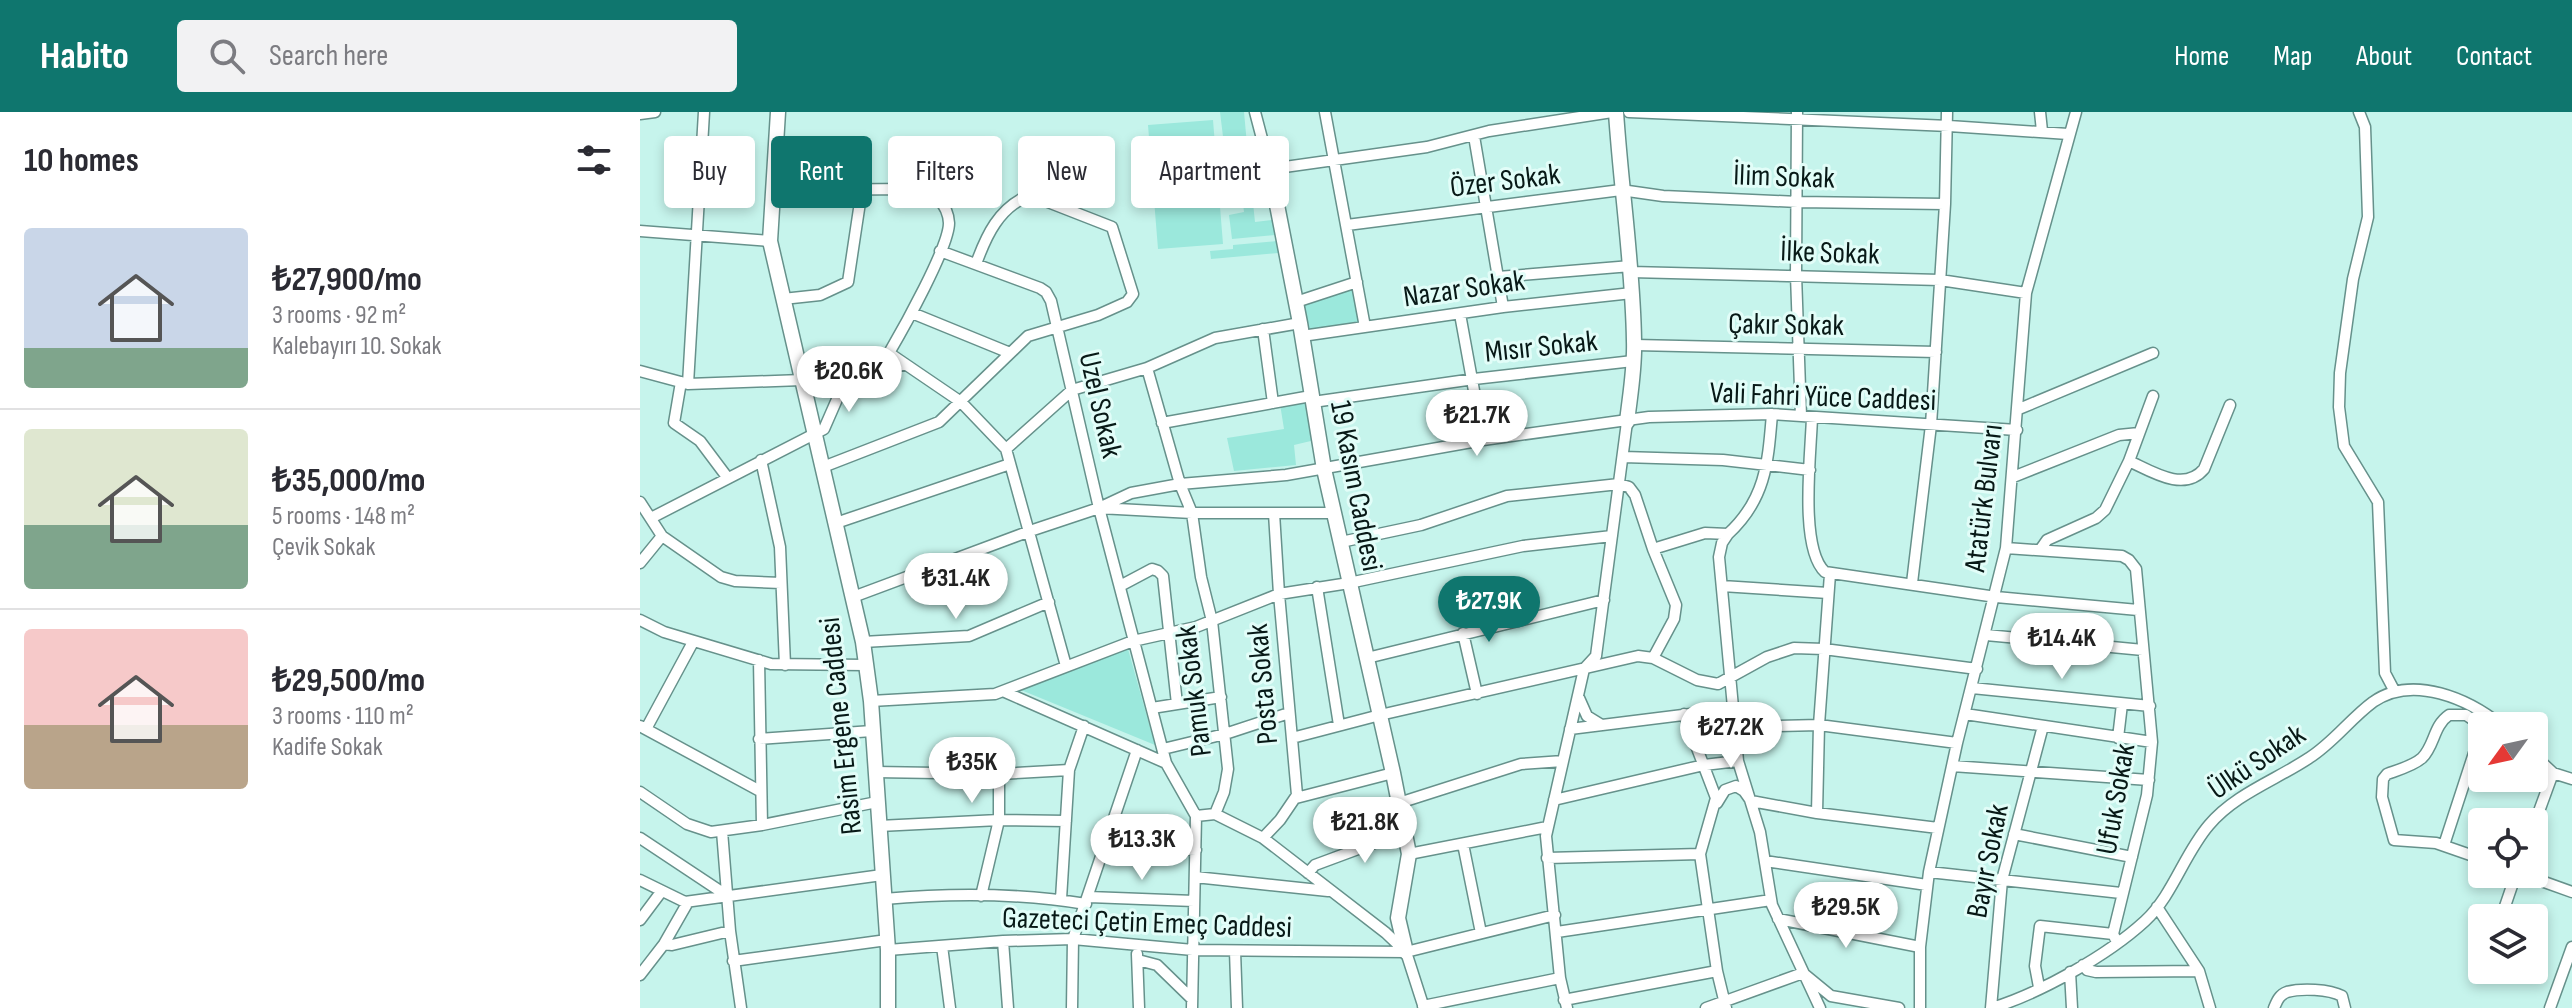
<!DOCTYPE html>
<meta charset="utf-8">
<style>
:root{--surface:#fff;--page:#f2f2f3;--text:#2b2b33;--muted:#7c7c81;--line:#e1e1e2;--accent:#0f766e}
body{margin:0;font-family:"Sofia Sans Condensed",sans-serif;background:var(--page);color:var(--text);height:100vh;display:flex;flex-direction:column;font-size:30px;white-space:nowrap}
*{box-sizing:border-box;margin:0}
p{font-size:26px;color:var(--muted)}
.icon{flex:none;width:44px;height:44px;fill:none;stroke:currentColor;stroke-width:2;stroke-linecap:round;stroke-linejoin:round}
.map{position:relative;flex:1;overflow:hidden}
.panel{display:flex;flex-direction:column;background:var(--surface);width:640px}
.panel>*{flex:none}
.banner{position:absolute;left:24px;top:24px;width:760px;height:72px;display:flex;gap:16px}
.needle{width:52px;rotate:237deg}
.buttons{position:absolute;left:1828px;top:600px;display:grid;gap:16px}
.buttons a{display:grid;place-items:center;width:80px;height:80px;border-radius:8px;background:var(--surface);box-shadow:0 4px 12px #0003;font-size:40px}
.price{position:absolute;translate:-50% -68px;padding:0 18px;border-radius:28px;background:#fff;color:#222;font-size:26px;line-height:52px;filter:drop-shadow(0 2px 4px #0008)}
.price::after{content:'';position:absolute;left:50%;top:48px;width:24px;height:18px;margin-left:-12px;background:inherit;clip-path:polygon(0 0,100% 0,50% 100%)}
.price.current{background:var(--accent);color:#fff}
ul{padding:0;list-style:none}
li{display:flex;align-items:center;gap:24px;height:200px;padding:0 24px}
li+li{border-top:2px solid var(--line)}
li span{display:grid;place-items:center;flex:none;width:224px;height:160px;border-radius:8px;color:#555}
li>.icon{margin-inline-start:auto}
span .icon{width:96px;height:96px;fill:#fffc;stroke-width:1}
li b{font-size:34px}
h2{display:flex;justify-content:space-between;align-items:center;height:96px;padding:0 24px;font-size:34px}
.pill{padding:0 28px;border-radius:8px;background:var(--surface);box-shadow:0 4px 12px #0003;font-size:28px;line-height:72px}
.pill.current{background:var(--accent);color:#fff}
header{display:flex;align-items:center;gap:48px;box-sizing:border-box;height:112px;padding:0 40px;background:var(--accent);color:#fff}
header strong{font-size:38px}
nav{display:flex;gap:44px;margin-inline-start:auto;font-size:28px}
.search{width:560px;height:72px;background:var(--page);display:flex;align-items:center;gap:20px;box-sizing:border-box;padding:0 28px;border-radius:8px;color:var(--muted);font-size:30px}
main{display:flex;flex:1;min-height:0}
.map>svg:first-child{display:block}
.green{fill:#9be8dc}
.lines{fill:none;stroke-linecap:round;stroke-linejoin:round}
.street-casing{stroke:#66918b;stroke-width:13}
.secondary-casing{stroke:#66918b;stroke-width:17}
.street{stroke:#fff;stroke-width:10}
.secondary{stroke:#fff;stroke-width:14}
.labels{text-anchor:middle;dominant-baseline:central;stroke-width:6;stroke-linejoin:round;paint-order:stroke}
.street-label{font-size:30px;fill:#081917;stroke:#e2fdf8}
</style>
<header>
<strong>Habito</strong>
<div class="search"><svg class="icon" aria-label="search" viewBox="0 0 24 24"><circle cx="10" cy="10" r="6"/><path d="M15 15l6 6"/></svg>Search here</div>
<nav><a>Home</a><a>Map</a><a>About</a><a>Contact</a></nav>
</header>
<main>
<section class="panel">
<h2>10 homes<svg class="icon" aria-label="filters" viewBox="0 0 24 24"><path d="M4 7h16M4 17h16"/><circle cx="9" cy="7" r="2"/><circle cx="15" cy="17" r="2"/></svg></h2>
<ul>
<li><span style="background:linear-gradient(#c9d6e8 75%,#7fa58c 0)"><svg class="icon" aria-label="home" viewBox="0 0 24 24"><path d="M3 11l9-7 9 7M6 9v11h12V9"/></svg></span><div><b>₺27,900/mo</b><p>3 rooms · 92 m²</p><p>Kalebayırı 10. Sokak</p></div></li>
<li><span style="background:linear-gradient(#dfe7d0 60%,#7fa58c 0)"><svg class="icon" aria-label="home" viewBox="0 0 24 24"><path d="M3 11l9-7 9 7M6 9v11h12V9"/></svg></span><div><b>₺35,000/mo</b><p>5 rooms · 148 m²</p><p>Çevik Sokak</p></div></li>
<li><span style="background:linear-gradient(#f6c9c9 60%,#b9a48a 0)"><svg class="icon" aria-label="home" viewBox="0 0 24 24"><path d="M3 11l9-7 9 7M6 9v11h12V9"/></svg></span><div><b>₺29,500/mo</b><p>3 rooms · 110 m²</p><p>Kadife Sokak</p></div></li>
</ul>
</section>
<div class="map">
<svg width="1932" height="896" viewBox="0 0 1932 896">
<rect width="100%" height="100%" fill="#c6f4ec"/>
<!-- green -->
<path class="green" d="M580,0H604L610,65L606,66L604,57H601L598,39L585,41Z
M573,8L583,132L518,137L508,13Z
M611,72L615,110L632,108L635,123L592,127L589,103L604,100L602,83L607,81L605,73Z
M637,129L638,141L571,147L570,139L593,137V133Z
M713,175L720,212L668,218L662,192Z
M667,288L675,328L654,333L656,353L594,359L587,326L644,317L640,292Z
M488,537L515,633L381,578Z"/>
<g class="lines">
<!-- street casing -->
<g class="street-casing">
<path id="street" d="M615,0L630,57L787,35L849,19L972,0
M685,0L725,215
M989,0L1309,14L1428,22
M1157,0L1156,163L1161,304
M1400,0L1402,19
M1719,0L1725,15L1728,105L1713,167L1700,261L1699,295L1704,334L1738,390L1745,561L1755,580
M0,2L15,0
M834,24L863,195
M707,113L981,78L1023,84L1158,90L1305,92
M0,119L130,129
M300,139L400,176L406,180L411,189L459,396L526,651L556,704L552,896
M991,160L1300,168L1386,181
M858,165L991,154
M143,187L180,183L208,170L222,77
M656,190L717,170
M272,201L370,241
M820,202L843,328
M623,217L633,291
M662,224L863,195L992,181
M995,233L1296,240
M249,241L321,290L366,337L426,554
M507,256L540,372L552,401L561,465L572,509L588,657L584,680L575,702
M0,259L48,272L162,268L249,241C263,217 309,135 309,111C308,92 294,80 277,77L133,78
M41,270L34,311L60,329L87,365
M48,272L64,0
M203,273L265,252
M673,290L834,267L993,249
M1379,297L1513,241
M1172,305C1171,341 1159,436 1185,460L1356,485L1498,498
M522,311L671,284
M366,337L432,278L507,256L575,226L660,211
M983,345L1083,348L1170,358
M121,348L140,435L145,553
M1489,349C1511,359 1544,381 1564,357L1590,293
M183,355L299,310L388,224L458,203L487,190L493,182L472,115L390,83C359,95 346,124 336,152
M1373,365L1479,323L1499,321
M0,390L22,424L81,465L95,469L141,471
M459,396L552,401H694
M11,406L184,317L212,253
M196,411L370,352
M1088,422L1082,431L1079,445L1098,649L1120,720L1132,793L1180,896
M701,430L781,413L867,384L979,372L989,375L995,383L1013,437L1036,493L1034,507L1013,546
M1366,436L1482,444L1489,448L1496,457L1512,630L1507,683L1473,822L1477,830
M1013,437L1065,421L1088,422C1126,387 1128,350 1132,302
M1400,438L1407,428L1456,406L1465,398L1489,349L1513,284
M0,451L22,424
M1272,471L1291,313L1305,92L1307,0
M480,474L512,457L518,459L523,464L537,592
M1082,474L1188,481
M677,475L699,613
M213,485L390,419L459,396L491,381L540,372L646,363L843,328L1009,305L1132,302L1377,318
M0,508L24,520L131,552L226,553
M823,521L837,582
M1346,523L1503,538
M223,530L329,524L409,490
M727,546L964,488
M119,548L122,713
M1332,576L1510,594
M365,580L526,651
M939,586L947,604L960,612
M231,589L355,582L493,529L556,515L639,482L709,471L883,434L972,424
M512,596L581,585
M1044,602L1076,686L1060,742L1077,859L1086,896
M1325,602L1512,630
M0,614L120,679
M1094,615L1179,613L1317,631
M6,617L53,530
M930,617L1091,597
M652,626L740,603L998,544L1013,546L1057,568L1078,572L1127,545L1154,536L1184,537L1337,557
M1478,626L1482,592
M119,627L232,619
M523,637L585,622L649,601
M1894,643L1913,661L1932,667
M1312,654L1509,668
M235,660L359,662L429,658
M0,680L47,712L71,720L122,713L237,690
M656,686L753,661
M914,688L1064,653L1098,649
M759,691L881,652L923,649
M1077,691L1085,678L1096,674L1104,679L1111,689L1177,701L1298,716
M1177,701L1179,613L1190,462
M556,704L575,702L623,726L746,821L766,840L784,896
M1894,713L1913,661
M239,714L359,708L426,709
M82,719L90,819L101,896
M1374,722L1492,745
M0,726L86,783
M623,726L640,708L657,683L639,482L634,401
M823,732L841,821
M1804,733L1836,635L1842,627
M466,735L556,738
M769,742L907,715
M907,746L1060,742
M1842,747L1796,731L1754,728L1742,685L1743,667L1747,662C1758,658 1773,654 1782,646C1795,633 1793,614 1809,603H1826L1842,614
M1125,749L1287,773
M1289,760L1481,781
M668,761L675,753L764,720
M1882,762L1932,780
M555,765L688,779
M0,768L45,790L242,763
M341,784L359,708V662
M449,785L554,789
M244,787C310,781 380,781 446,792
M421,787L429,658L444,614
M1517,795L1559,859L1570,896
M1861,806L1876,762
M1138,807L1280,835
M0,808L21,780
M917,820L1131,788
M363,829L368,896
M24,832L32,833L90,819
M302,834L310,896
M248,838L363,829L433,827L553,838L766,840L915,803
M595,839L597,896
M497,842L499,896
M498,848L517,853L552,887
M93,849L247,828
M1443,853L1447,858L1456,860L1559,859
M1430,860L1432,896
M0,863L24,832L48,790
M1399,875L1395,854L1400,814L1473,822
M924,888L1077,859
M783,894L920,866
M432,896L433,827L497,638
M927,896L920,866L906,724L944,557L956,544L987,310
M1066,896L1163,861L1191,884L1259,896
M1280,896V835L1289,760L1317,631L1366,436L1386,181L1436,0
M1351,896L1362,768L1403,614
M1352,896C1400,881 1467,844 1505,809C1533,783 1544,742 1569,713C1595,682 1636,668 1669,646C1693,631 1710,607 1733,590C1773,562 1829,587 1862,614
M1634,896C1637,889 1639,883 1647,880C1661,876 1689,877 1702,884L1705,896
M1910,896L1932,835"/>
</g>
<!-- secondary casing -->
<g class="secondary-casing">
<path id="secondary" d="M138,0L130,129L223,530L231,589L248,838V896
M976,0C981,77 993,153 994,229C995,256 990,283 987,310
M630,57L660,211L684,357L753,661L769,742L758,806L766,840"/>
</g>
<!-- street -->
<use href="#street" class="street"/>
<!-- secondary -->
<use href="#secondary" class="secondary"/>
</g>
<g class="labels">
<!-- street labels -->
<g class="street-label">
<text transform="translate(1144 65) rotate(2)">İlim Sokak</text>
<text transform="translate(865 69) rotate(-7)">Özer Sokak</text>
<text transform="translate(1190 141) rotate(2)">İlke Sokak</text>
<text transform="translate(824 177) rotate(-8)">Nazar Sokak</text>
<text transform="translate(1146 213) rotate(1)">Çakır Sokak</text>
<text transform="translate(901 235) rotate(-6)">Mısır Sokak</text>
<text transform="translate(1183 285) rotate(2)">Vali Fahri Yüce Caddesi</text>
<text transform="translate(460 293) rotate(77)">Uzel Sokak</text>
<text transform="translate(716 374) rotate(79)">19 Kasım Caddesi</text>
<text transform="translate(1344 386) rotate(-83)">Atatürk Bulvarı</text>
<text transform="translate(623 572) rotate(-95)">Posta Sokak</text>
<text transform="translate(554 579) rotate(-97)">Pamuk Sokak</text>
<text transform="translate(201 614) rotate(-96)">Rasim Ergene Caddesi</text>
<text transform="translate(1617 650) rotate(-34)">Ülkü Sokak</text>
<text transform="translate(1476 687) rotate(-80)">Ufuk Sokak</text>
<text transform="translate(1348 749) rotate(-79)">Bayır Sokak</text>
<text transform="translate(507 811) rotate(2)">Gazeteci Çetin Emeç Caddesi</text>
</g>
</g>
</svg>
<div class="buttons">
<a><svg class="needle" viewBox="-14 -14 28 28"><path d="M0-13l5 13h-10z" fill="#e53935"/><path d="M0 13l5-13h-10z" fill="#7c7c81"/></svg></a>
<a><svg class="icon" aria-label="locate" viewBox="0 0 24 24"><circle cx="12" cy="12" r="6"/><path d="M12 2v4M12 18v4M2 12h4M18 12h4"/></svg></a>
<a><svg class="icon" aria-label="layers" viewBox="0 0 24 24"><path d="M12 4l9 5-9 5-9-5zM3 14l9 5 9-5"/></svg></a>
</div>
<b class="price" style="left:209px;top:302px">₺20.6K</b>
<b class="price" style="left:837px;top:346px">₺21.7K</b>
<b class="price" style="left:316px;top:509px">₺31.4K</b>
<b class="price current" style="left:849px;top:532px">₺27.9K</b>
<b class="price" style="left:1422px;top:569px">₺14.4K</b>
<b class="price" style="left:1091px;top:658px">₺27.2K</b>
<b class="price" style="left:332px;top:693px">₺35K</b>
<b class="price" style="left:725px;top:753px">₺21.8K</b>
<b class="price" style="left:502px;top:770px">₺13.3K</b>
<b class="price" style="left:1206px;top:838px">₺29.5K</b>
<div class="banner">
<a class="pill">Buy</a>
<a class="pill current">Rent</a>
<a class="pill">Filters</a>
<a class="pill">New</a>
<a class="pill">Apartment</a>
</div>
</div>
</main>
